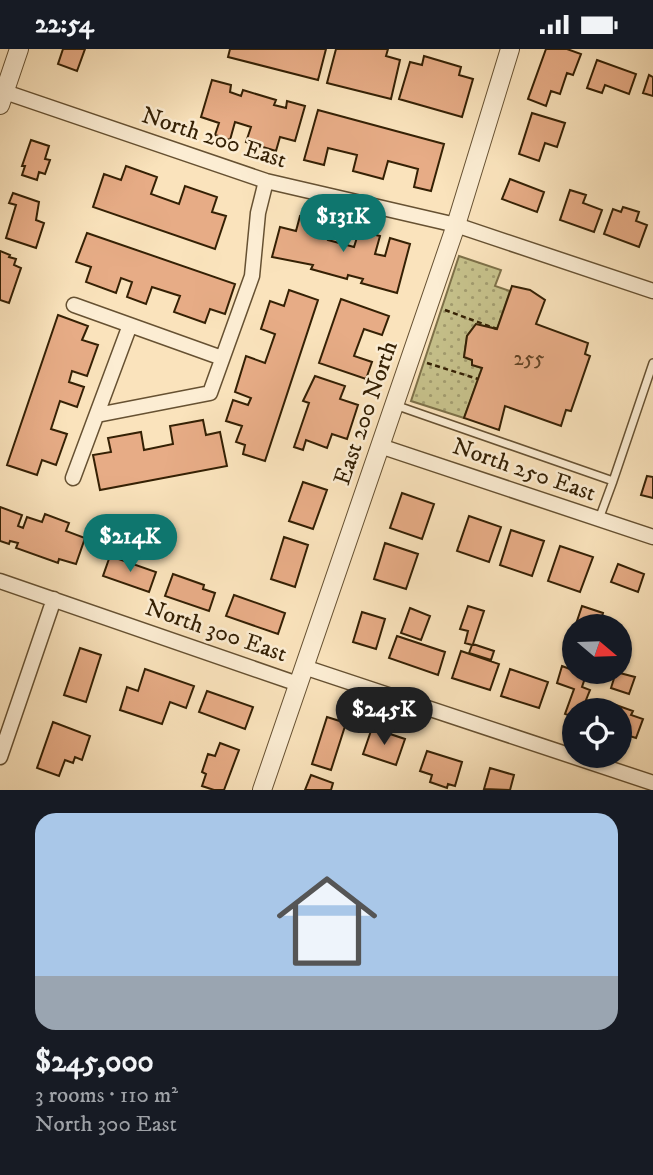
<!DOCTYPE html>
<meta charset="utf-8">
<style>
:root{--surface:#171b24;--page:#20242c;--text:#f1f3f6;--muted:#9ea1a6;--accent:#0f766e}
body{margin:0;font-family:"IM FELL DW Pica",serif;background:var(--page);color:var(--text);height:100vh;display:flex;flex-direction:column;font-size:26px;white-space:nowrap}
*{box-sizing:border-box;margin:0}
p{font-size:23px;color:var(--muted)}
.icon{flex:none;width:38px;height:38px;fill:none;stroke:currentColor;stroke-width:2;stroke-linecap:round;stroke-linejoin:round}
.map{position:relative;height:741px;overflow:hidden}
.panel{display:flex;flex-direction:column;background:var(--surface);flex:1}
.panel>*{flex:none}
.needle{width:46px;rotate:109deg}
.controls{position:absolute;left:562px;top:565px;display:grid;gap:14px}
.controls a{display:grid;place-items:center;width:70px;height:70px;border-radius:50%;background:var(--surface);box-shadow:0 2px 5px #0004;font-size:35px}
.price{position:absolute;translate:-50% -60px;padding:0 16px;border-radius:24px;background:var(--accent);color:#fff;font-size:23px;line-height:46px;filter:drop-shadow(0 2px 4px #0008)}
.price::after{content:'';position:absolute;left:50%;top:42px;width:21px;height:16px;margin-left:-10px;background:inherit;clip-path:polygon(0 0,100% 0,50% 100%)}
.price.current{background:#222;color:#fff}
ul{padding:0;list-style:none}
li{display:grid;align-content:center;gap:14px;height:371px;padding:0 35px}
li span{display:grid;place-items:center;height:217px;border-radius:21px;color:#555}
li>.icon{margin-inline-start:auto}
span .icon{width:126px;height:126px;fill:#fffc;stroke-width:1}
li b{font-size:30px}
.status{display:flex;justify-content:space-between;align-items:center;height:49px;padding:0 35px;background:var(--surface);direction:ltr}
.status svg{height:19px;fill:currentColor}
.map>svg:first-child{display:block}
.grass{fill:url(#grass-dots);stroke:#7d7048;stroke-width:2}
.building{fill:#e7ac86;stroke:#342004;stroke-width:2}
.lines{fill:none;stroke-linecap:round;stroke-linejoin:round}
.service-casing{stroke:#665132;stroke-width:10}
.minor-casing{stroke:#665132;stroke-width:17}
.tertiary-casing{stroke:#665132;stroke-width:20}
.path{stroke:#342004;stroke-width:2.5;stroke-dasharray:5 3.5;stroke-linecap:butt}
.service{stroke:#fcedd3;stroke-width:7}
.minor{stroke:#fcedd3;stroke-width:14}
.tertiary{stroke:#fcedd3;stroke-width:18}
.labels{text-anchor:middle;dominant-baseline:central;stroke-width:5;stroke-linejoin:round;paint-order:stroke}
.number-label{font-size:21px;fill:#614324}
.street-label{font-size:24px;fill:#342004;stroke:#fcedd3}
</style>
<div class="status"><b>22:54</b><svg viewBox="0 0 49 12"><path d="M0 12V9h3v3zM5 12V6h3v6zM10 12V3h3v9zM15 12V0h3v12zM26 1h20v11H26zM47 4h2v5h-2z"/></svg></div>
<div class="map">
<svg width="653" height="741" viewBox="0 0 653 741">
<defs>
<pattern id="grass-dots" width="8" height="8" patternUnits="userSpaceOnUse" patternTransform="scale(1.75)"><rect width="8" height="8" fill="#c6c18b"/><path d="M2 2h.1M6 6h.1" fill="none" stroke="#a29c6f" stroke-width="1.8" stroke-linecap="round"/></pattern>
</defs>
<rect width="100%" height="100%" fill="#fae3bc"/>
<filter id="stains"><feTurbulence type="fractalNoise" baseFrequency=".00286" numOctaves="4"/><feColorMatrix values="0 0 0 0 .2 0 0 0 0 .09 0 0 0 0 .02 0 0 0 .5 -.17"/></filter>
<radialGradient id="worn" r=".72"><stop offset=".6" stop-color="#630" stop-opacity="0"/><stop offset="1" stop-color="#630" stop-opacity=".3"/></radialGradient>
<!-- grass -->
<path class="grass" d="M459,207L501,221L495,237L510,242L497,280L476,275L467,287L464,308L472,311V316L482,319L464,369L411,352Z"/>
<!-- building -->
<path class="building" d="M63,0H85L77,22L58,15Z
M230,0H326L318,31L228,8Z
M336,0H388L386,7L400,11L391,50L327,34Z
M546,0H567L581,5L573,26L567,24L560,45L551,42L546,57L528,50Z
M424,7L461,18L459,26L473,30L462,68L399,50L410,13L422,16Z
M597,11L636,25L629,45L605,36L602,44L587,39Z
M649,26L653,28V47L643,44Z
M212,31L231,36L230,43L241,47L243,41L276,51L274,56L286,59L287,52L305,57L295,92L280,88L276,102L246,93L251,78L235,73L230,91L215,86L219,74L201,68Z
M318,61L444,95L431,142L414,138L418,120L388,112L383,130L353,122L357,106L328,99L324,116L304,111Z
M532,64L565,74L557,98L545,94L539,112L519,105Z
M31,91L49,97L45,110L50,111L45,125L39,123L37,131L22,126L25,117H22Z
M126,117L157,128L151,145L179,155L185,137L217,148L212,163L226,167L215,200L93,158L104,125L121,131Z
M510,130L544,143L537,163L502,150Z
M570,141L586,146L583,154L602,161L594,183L560,171Z
M13,144L39,153L36,171L44,174L36,199L6,189L16,156L9,154Z
M623,158L639,163L636,172L647,176L639,198L604,185L613,160L621,163Z
M300,167L332,176L328,191L354,198L359,182L380,187L375,205L385,207L390,189L410,195L397,244L361,234L363,230L348,226L347,230L311,220L313,216L272,208L280,178L296,182Z
M87,184L235,235L225,265L210,260L205,274L174,263L180,247L152,238L146,255L127,248L132,233L121,229L116,244L86,233L91,218L76,213Z
M0,202L10,206L9,208L16,210L14,216L21,219L9,254L0,251Z
M512,237L530,241L545,251L536,275L588,294L585,305L590,307L571,362L566,361L561,377L505,357L499,381L464,369L482,319L472,316V311L464,308L467,287L476,275L497,280Z
M289,241L318,251L265,412L243,405L245,396L236,393L242,377L226,372L233,351L248,356L251,349L235,343L246,307L265,314L275,285L261,280L270,252L284,257Z
M341,250L389,267L382,286L364,280L354,307L372,313L366,330L319,314Z
M58,266L88,277L82,291L98,296L87,327L72,322L69,333L84,338L77,358L60,352L51,380L67,385L56,416L42,411L37,426L7,416Z
M315,327L345,337L340,350L358,356L347,390L332,385L327,399L306,391L303,401L294,398L309,354L303,352Z
M203,371L206,386L220,383L227,417L100,441L93,406L111,403L108,389L141,383L144,401L173,395L170,377Z
M647,427L653,428V449L641,446Z
M303,433L327,441L313,480L289,472Z
M402,444L434,455L422,490L390,479Z
M0,458L22,466L18,477L23,479L27,468L42,473L45,465L69,474L66,482L85,489L76,515L59,510L58,514L16,499L18,494L10,492L9,495L0,492Z
M469,467L501,478L489,513L457,502Z
M511,481L544,492L532,527L500,516Z
M284,488L308,496L295,538L271,530Z
M385,494L418,505L406,540L374,530Z
M560,497L593,508L580,543L548,532Z
M110,507L156,523L149,543L103,527Z
M618,515L644,525L638,543L611,533Z
M173,525L204,536L203,540L215,544L209,562L165,547Z
M234,546L285,564L278,585L226,567Z
M468,557L484,562L473,595L494,602L491,611L469,604L472,596L465,594L468,582L460,580Z
M582,557L603,564L599,578H575Z
M410,559L430,567L421,591L401,584Z
M362,563L385,570L376,600L353,593Z
M397,587L445,603L438,626L389,609Z
M80,599L101,606L86,653L64,646Z
M461,602L499,615L490,641L452,629Z
M562,617L586,626L582,638L590,641L586,651L599,655L597,662H574V668L565,665L574,640L557,634Z
M145,620L194,637L186,659L170,653L162,675L120,661L127,638L138,642Z
M510,620L548,633L539,659L501,647Z
M616,623L635,628L629,645L611,639Z
M207,642L253,658L245,680L199,663Z
M616,656L633,662L631,666L643,670L636,689L620,684V662H614Z
M327,668L346,674L331,721L312,715Z
M53,673L90,687L82,711L75,708L73,714L65,711L59,727L37,719Z
M372,679L405,690L396,716L363,705Z
M220,694L239,701L224,741H214L202,737L206,725L202,723L208,705L215,707Z
M427,702L462,713L455,737L448,735L447,739L430,733L432,726L420,722Z
M490,719L514,726L510,741L484,740Z
M311,726L333,734L331,741H305Z"/>
<g class="lines">
<!-- service casing -->
<g class="service-casing">
<path id="service" d="M395,356L613,432L653,314
M599,470L613,432"/>
</g>
<!-- minor casing -->
<g class="minor-casing">
<path id="minor" d="M5,43L266,132L456,176L653,242
M74,256L222,309
M97,366L210,344L252,227L258,164L266,132
M380,397L653,488
M73,429L130,276
M0,532L298,635
M304,618L653,734
M0,708L54,550"/>
</g>
<!-- tertiary casing -->
<g class="tertiary-casing">
<path id="tertiary" d="M0,56L19,0
M262,741L456,176L510,0"/>
</g>
<!-- path -->
<path class="path" d="M445,261L497,280
M427,314L478,330"/>
<!-- service -->
<use href="#service" class="service"/>
<!-- minor -->
<use href="#minor" class="minor"/>
<!-- tertiary -->
<use href="#tertiary" class="tertiary"/>
</g>
<g class="labels">
<!-- number labels -->
<g class="number-label">
<text x="529" y="310">255</text>
</g>
<!-- street labels -->
<g class="street-label">
<text transform="translate(214 89) rotate(18)">North 200 East</text>
<text transform="translate(366 364) rotate(-71)">East 200 North</text>
<text transform="translate(524 421) rotate(19)">North 250 East</text>
<text transform="translate(216 582) rotate(19)">North 300 East</text>
</g>
</g>
<rect width="100%" height="100%" filter="url(#stains)"/>
<rect width="100%" height="100%" fill="url(#worn)"/>
</svg>
<div class="controls">
<a><svg class="needle" viewBox="-14 -14 28 28"><path d="M0-13l5 13h-10z" fill="#e53935"/><path d="M0 13l5-13h-10z" fill="#9ea1a6"/></svg></a>
<a><svg class="icon" aria-label="locate" viewBox="0 0 24 24"><circle cx="12" cy="12" r="6"/><path d="M12 2v4M12 18v4M2 12h4M18 12h4"/></svg></a>
</div>
<b class="price" style="left:343px;top:205px">$131K</b>
<b class="price" style="left:130px;top:525px">$214K</b>
<b class="price current" style="left:384px;top:698px">$245K</b>
</div>
<section class="panel">
<ul>
<li><span style="background:linear-gradient(#a9c7e8 75%,#9aa5b1 0)"><svg class="icon" aria-label="home" viewBox="0 0 24 24"><path d="M3 11l9-7 9 7M6 9v11h12V9"/></svg></span><div><b>$245,000</b><p>3 rooms · 110 m²</p><p>North 300 East</p></div></li>
</ul>
</section>
